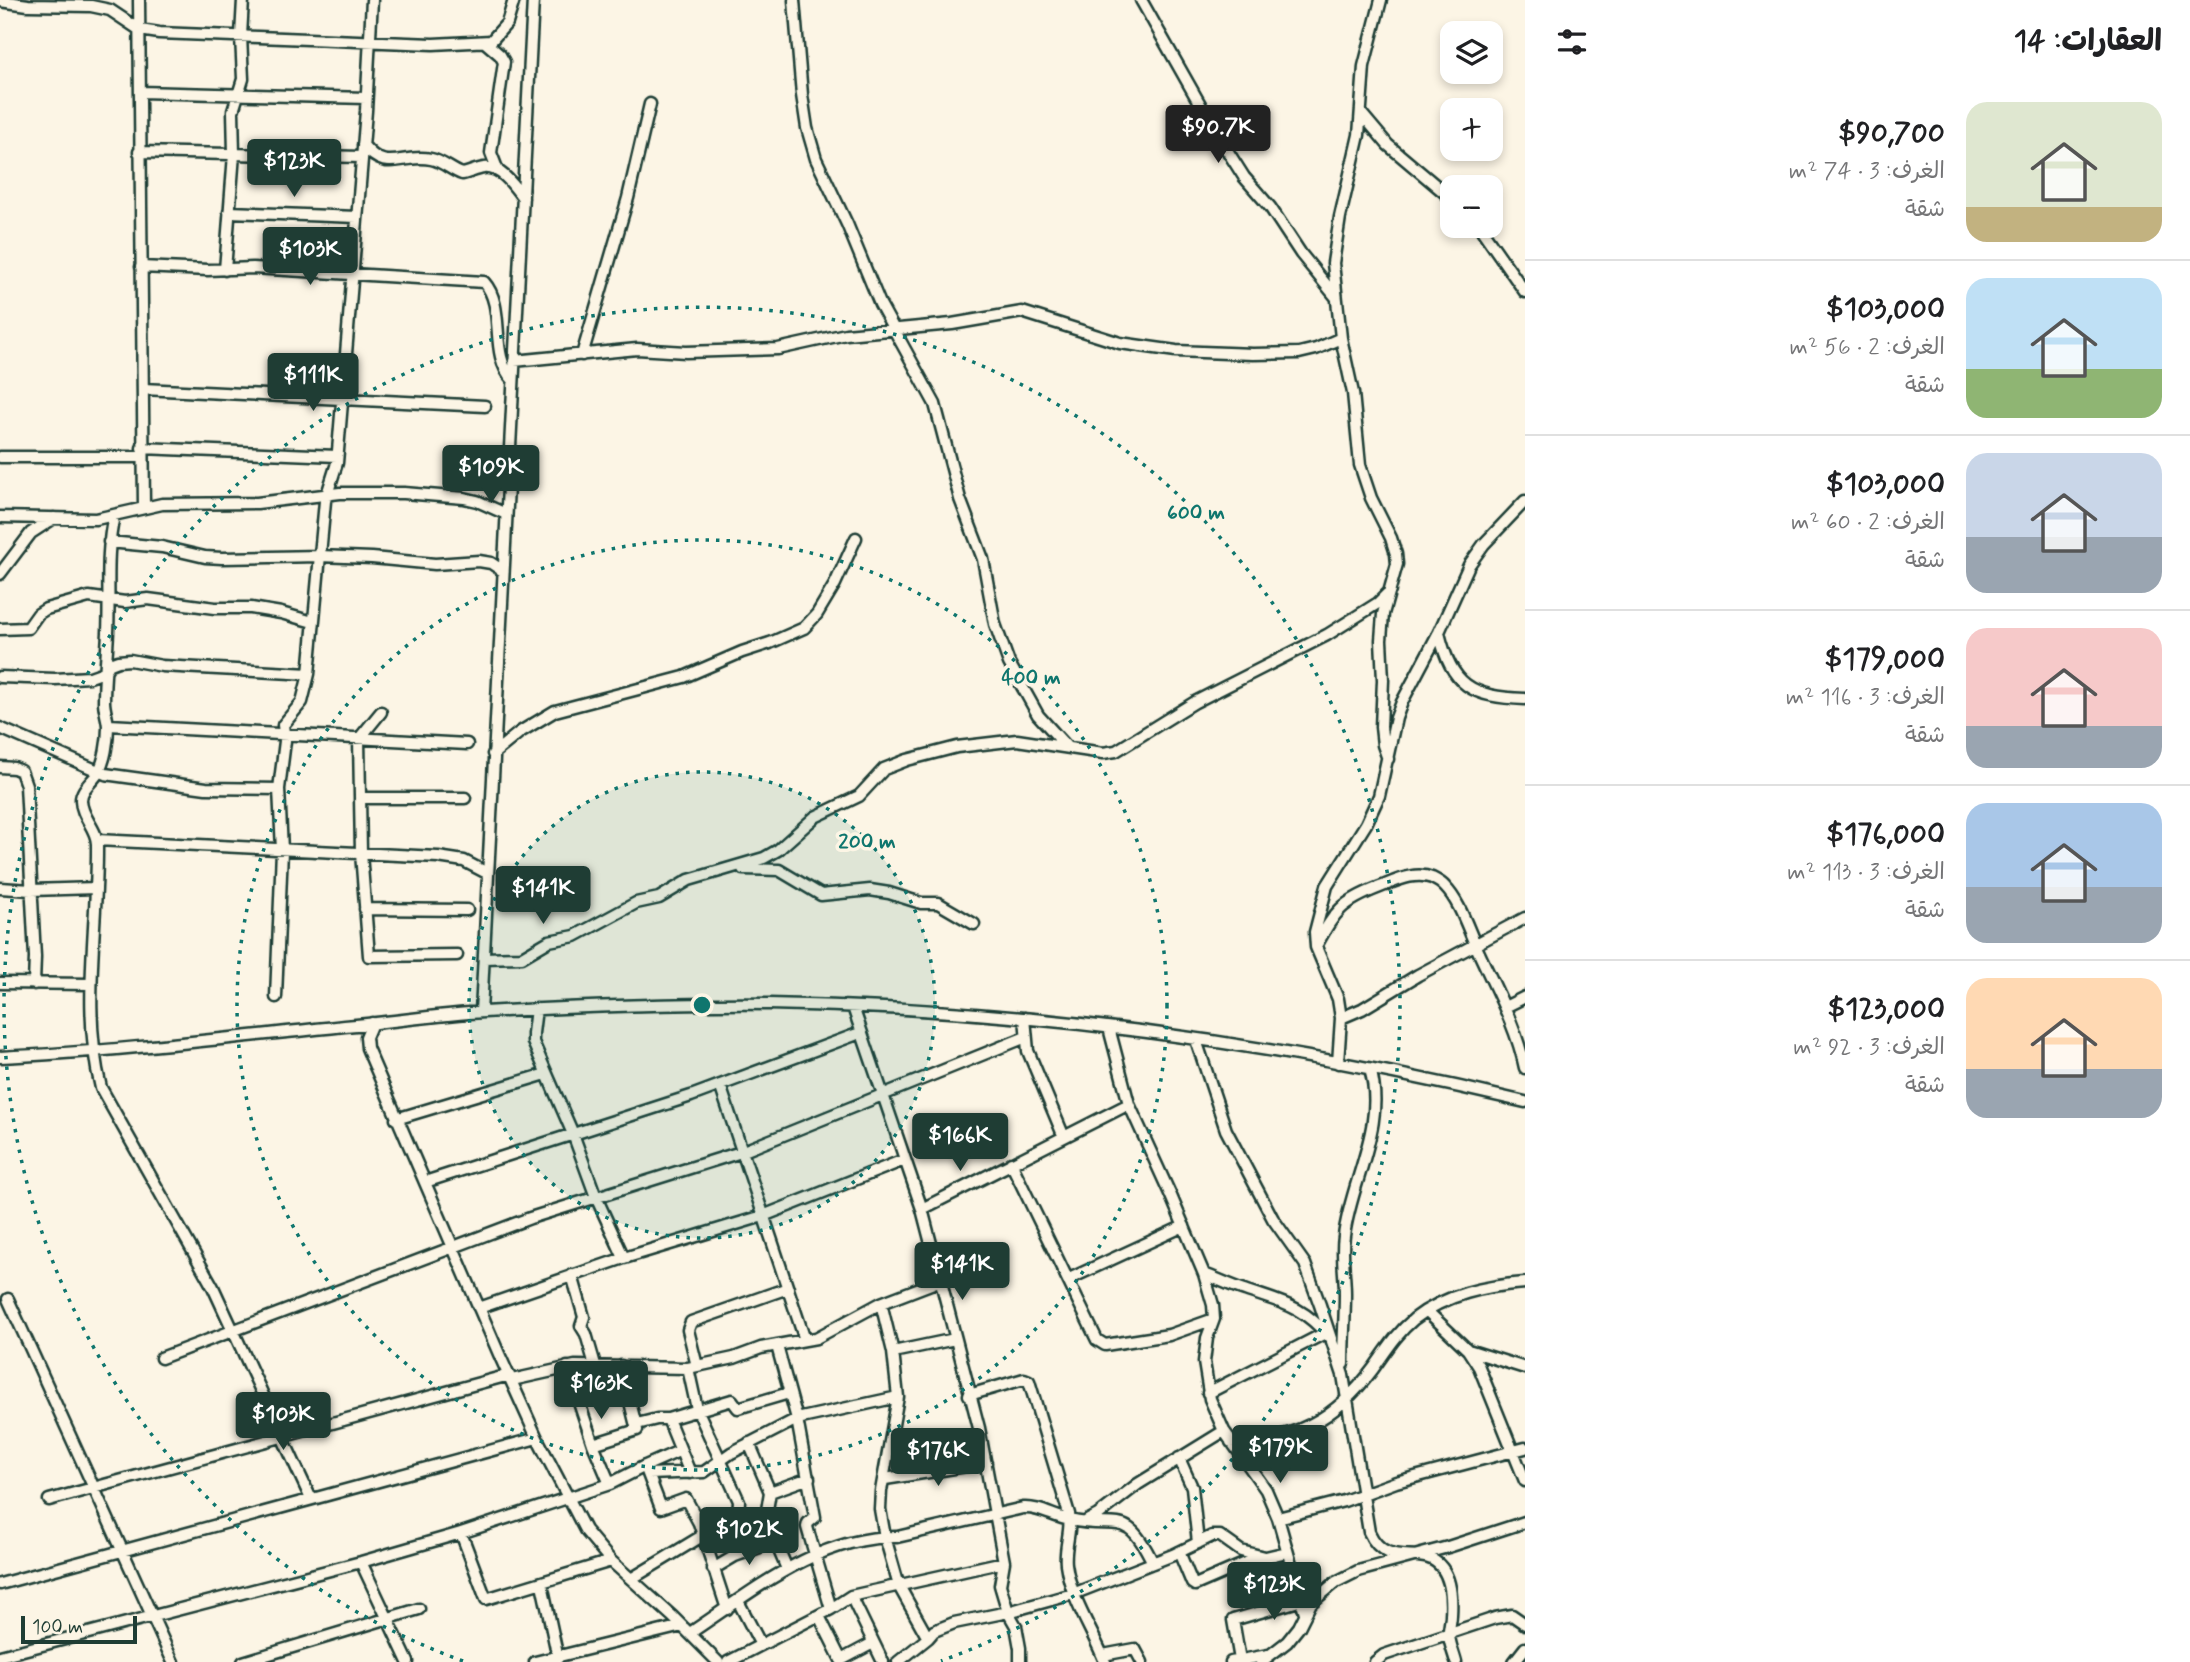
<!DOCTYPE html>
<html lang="ar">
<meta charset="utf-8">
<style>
:root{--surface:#fff;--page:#f6f6f6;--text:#202124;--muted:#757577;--line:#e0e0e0;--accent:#1f3d34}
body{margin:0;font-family:Mynerve,"Playpen Sans Arabic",sans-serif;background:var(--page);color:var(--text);direction:rtl;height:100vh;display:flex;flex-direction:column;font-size:26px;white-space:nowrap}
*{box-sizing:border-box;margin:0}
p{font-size:23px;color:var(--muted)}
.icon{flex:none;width:38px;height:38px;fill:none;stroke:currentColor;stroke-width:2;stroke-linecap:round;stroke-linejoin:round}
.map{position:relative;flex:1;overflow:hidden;direction:ltr}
.panel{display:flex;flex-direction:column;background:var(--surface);width:665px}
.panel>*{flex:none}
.controls{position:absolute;left:1440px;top:21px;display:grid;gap:14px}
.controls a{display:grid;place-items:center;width:63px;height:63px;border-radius:14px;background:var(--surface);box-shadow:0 4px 10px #0003;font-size:35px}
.scale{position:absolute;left:21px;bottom:18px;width:116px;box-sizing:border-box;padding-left:7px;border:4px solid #1f3d34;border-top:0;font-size:19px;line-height:24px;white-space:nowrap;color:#1f3d34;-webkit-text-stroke:5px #fcf5e5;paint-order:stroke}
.price{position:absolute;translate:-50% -60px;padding:0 16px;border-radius:7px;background:var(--accent);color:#fff;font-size:23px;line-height:46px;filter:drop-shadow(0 2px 4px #0008)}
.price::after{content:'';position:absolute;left:50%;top:42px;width:21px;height:16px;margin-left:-10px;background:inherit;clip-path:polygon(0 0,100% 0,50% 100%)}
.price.on{background:#222;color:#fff}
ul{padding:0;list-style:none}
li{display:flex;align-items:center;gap:21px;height:175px;padding:0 28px}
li+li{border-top:2px solid var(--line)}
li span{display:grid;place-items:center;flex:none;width:196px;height:140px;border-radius:21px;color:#555}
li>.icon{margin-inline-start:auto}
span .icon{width:84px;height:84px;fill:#fffc;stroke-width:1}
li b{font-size:30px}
h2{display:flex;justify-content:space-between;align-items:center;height:84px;padding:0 28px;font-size:30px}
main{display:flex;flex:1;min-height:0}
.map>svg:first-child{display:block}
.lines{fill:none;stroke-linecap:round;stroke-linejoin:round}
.minor-casing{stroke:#1f3d34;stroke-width:15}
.minor{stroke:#fcf5e5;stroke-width:10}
.ring{fill:none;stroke:#0f766e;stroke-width:3.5;stroke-dasharray:3.5 7}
.centre{fill:#0f766e;stroke:#fcf5e5;stroke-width:3.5}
.ring-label{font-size:21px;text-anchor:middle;font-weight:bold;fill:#0f766e;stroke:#fcf5e5;stroke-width:7;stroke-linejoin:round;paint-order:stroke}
</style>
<main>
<section class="panel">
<h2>العقارات: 14<svg class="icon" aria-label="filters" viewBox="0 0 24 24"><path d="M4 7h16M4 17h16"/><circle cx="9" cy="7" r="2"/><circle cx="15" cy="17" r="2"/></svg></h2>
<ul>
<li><span style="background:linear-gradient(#dfe7d0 75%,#c2b280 0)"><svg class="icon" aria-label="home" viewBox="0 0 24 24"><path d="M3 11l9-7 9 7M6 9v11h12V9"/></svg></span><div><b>$90,700</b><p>الغرف: 3 · 74 m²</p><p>شقة</p></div></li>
<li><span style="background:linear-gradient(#bfe0f5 65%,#8fb573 0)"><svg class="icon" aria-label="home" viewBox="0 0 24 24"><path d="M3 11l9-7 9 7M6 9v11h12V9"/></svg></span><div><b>$103,000</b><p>الغرف: 2 · 56 m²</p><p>شقة</p></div></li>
<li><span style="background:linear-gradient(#c9d6e8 60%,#9aa5b1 0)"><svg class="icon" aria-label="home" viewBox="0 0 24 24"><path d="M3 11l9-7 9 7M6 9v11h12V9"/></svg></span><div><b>$103,000</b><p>الغرف: 2 · 60 m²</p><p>شقة</p></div></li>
<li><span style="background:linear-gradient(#f6c9c9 70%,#9aa5b1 0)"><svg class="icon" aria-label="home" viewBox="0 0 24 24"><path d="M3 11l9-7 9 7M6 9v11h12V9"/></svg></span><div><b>$179,000</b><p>الغرف: 3 · 116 m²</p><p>شقة</p></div></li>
<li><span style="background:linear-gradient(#a9c7e8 60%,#9aa5b1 0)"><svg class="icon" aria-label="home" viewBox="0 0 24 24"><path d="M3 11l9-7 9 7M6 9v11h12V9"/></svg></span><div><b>$176,000</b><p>الغرف: 3 · 113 m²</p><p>شقة</p></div></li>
<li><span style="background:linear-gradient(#ffd9b3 65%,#9aa5b1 0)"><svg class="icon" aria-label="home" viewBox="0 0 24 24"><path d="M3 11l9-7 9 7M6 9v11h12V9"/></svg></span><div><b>$123,000</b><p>الغرف: 3 · 92 m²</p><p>شقة</p></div></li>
</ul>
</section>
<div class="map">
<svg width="1525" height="1662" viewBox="0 0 1525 1662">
<rect width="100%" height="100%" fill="#fcf5e5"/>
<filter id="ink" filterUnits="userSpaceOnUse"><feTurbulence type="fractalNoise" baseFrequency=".0143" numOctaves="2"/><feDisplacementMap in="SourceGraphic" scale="14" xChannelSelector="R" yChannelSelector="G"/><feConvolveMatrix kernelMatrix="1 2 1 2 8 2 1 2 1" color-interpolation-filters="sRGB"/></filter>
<g filter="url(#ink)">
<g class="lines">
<!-- minor casing -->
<g class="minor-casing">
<path id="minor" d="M139,0L144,508
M794,0L802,95L807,128L816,159L847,224L880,304L935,404L960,499L983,559L995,624L1009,663L1038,715L1067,747
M1141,0L1218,136L1244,177L1270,207L1301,254L1336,297
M1381,0L1364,66L1359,135L1340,217L1333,263L1341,338L1353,393L1360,465L1371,498L1391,538L1396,554L1397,564L1383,614L1381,640L1383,680L1381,727L1383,745L1388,759
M0,1L28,5L91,6L110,10L140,30L159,33L433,44L491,41L507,23L514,0
M486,43L500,55L504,62L491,153L498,171
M140,92L366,98
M1361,113L1388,145L1452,199
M363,145C387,175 401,153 431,159C442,161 451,170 462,174C469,173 476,169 484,168C501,166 514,186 523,198
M139,152L362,157
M229,212L357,217
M1479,226L1525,292
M141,267L208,270L253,268L484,282C507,308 488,354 513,380
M225,270L234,154L233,111L243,79L241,36L243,0
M582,355L628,198L650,104
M514,361L637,349L686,352L778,349L846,334L952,324L1022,312L1120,343L1176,351L1253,354L1299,353L1316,349L1341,338
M143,389L485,406
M142,448L337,456
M0,457H142
M114,516C105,554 110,593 108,632C107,655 104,678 104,701C104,710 108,719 108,727C108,741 105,761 98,773C92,782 81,789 81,800C81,817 97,828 97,844C98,926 81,1008 101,1088L213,1287L311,1499
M0,517L96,519L162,504L257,503L340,493H404L464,498L477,501L506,514
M109,542L162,547L205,557L222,558L319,556L372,558L435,564L479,561L491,563L503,571
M0,574L31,533L54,518
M0,629L28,628L38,614L46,609L89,597L125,602L148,599L215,608H251L281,613L313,622
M1439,633C1452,686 1471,697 1525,699
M0,677L55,679L90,677L104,672L110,664L118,661L130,660L162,666L309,674
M381,712L359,739L361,853L369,956L457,955
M109,725L467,744
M0,728L105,774L206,788L279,789
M493,754L520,732L555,711L684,677L742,652L770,643L804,628L817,614L835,584L856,538
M0,767L14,768L21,771L26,785L35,957L34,984
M360,798H465
M97,840L438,857L464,861L487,873
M743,869L779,870L821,895L870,890L889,893L921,903H938L974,924
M0,888L31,890L96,888
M365,909L467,910
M1316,946C1336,910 1341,902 1380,887C1396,881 1415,871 1432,878C1436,880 1442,883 1445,887C1459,901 1467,926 1475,944C1493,985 1516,1024 1525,1068
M484,958L522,957L549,941L575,936L636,903L659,898L689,880L764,858L778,850L815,817L859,796L884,769L907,760L957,747L1017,740L1103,753L1116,751L1195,702L1327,635L1378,603L1390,591
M0,983L90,984
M276,997L282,850L279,789L285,741L283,725L302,702L309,674L325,501L337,463L366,111L372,0
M853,1007L922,1209L979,1428L1004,1562L1000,1585L1008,1612L1016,1626L1020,1648V1662
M1505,1007L1525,997
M536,1009L533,1033V1042L573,1134L596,1197L624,1258
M481,1012L533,0
M1025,1018L1028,1051L1064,1137
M1341,1018L1362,1009L1418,975L1525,918
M372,1023L366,1037L367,1048L499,1354L537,1438L585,1530L611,1561L672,1616L718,1662
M1109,1028L1129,1104L1171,1196L1204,1274L1213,1305L1214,1319L1207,1338L1204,1362L1210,1399L1224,1431L1266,1490L1278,1518L1305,1613
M1196,1040L1226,1130L1273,1219L1305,1264L1320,1305L1343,1375L1369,1532C1387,1572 1423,1542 1442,1568C1451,1580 1452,1600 1451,1615C1451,1622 1448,1629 1449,1636C1450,1645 1454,1654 1456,1662
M0,1057C126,1051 251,1035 376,1023C412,1019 448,1014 484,1012C579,1007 674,1003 769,1004C1023,1008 1278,1043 1525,1102
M1338,1063L1341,1018L1338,999L1316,947L1315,932L1327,886L1366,824L1379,796L1396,718L1402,702L1439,632L1469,565L1484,544L1525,501
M720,1085L805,1340
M396,1119L546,1074
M1011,1163L1097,1340L1105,1345L1169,1335L1214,1319
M425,1182L691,1096L860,1033
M922,1209L1129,1104
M1204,1274C1218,1279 1231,1286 1245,1290C1282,1303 1302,1305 1329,1337
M572,1275L584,1317L581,1326L586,1334L595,1365
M1069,1279L1184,1226
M8,1299L173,1662
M881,1303L893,1352L898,1397L881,1491L880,1509L885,1537L899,1586L928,1638L898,1662
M479,1308L624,1258L763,1216L904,1160
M1427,1311L1468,1350L1479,1367L1525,1481
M1468,1350L1525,1368
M893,1352L955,1339
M161,1358L530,1218L741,1152L1026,1037
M1343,1364C1343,1341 1345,1318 1345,1294C1345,1274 1341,1256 1344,1236C1351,1180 1387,1125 1370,1069
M697,1366L688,1330L691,1322L788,1288
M567,1367L593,1444L610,1484
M688,1368L697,1409L739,1501L738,1517L725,1525L735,1556
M512,1380L575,1366L688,1368L734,1358L761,1348L816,1338L881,1303L941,1280
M1208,1393L1325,1333
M969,1395L1024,1379L1029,1381L1069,1514C1072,1530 1064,1547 1066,1564C1071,1600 1092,1629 1105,1662
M637,1424L657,1419H668
M1231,1442C1294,1441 1335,1420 1373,1369C1386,1351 1396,1334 1414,1319C1446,1294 1486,1286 1525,1283
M749,1443L770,1492L767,1510L770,1529L787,1569
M593,1444L637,1430L621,1366
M1179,1458L1192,1487L1198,1543
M645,1466L679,1451
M690,1473L668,1419L732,1400L738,1408L789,1393
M648,1474L661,1508L686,1499L699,1523L727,1609
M885,1479L986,1463
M770,1492L809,1478
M49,1500L509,1375
M1278,1518L1344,1501L1396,1482L1525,1448
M1087,1521L1098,1515L1138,1484L1224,1431
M461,1533L486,1599L611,1561
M1179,1552L1192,1583L1195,1585L1253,1560L1287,1552
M361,1562L408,1662
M713,1569L735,1556L774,1542
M631,1579L702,1536
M0,1584L537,1438
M542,1584L558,1658
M851,1596L883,1662
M738,1601L761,1645
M831,1609L851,1596L1004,1562
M819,1616L841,1660L873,1643
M690,1633C752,1592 818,1536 897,1537L1023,1508C1041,1507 1053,1517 1070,1520C1118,1531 1126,1506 1153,1563
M928,1638L934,1631L954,1623L1008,1612L1073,1594L1173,1555L1212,1536H1220L1241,1551L1264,1557
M1103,1655L1135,1649L1142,1662
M0,1656L361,1562L461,1533L610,1484L645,1466L648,1474L704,1472L731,1453L797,1419L898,1397
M1240,1660L1233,1620L1302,1600
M243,1662L419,1609
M535,1662L682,1626
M728,1662L831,1609L807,1527L808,1523L815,1517L797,1419L777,1346
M1231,1662L1268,1655
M1261,1662L1287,1642L1299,1627L1311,1603L1336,1582L1358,1571L1448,1547L1525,1522
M1375,1662L1384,1655L1495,1618L1512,1615L1525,1624
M1514,1662L1525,1648"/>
</g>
<!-- minor -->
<use href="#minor" class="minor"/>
</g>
</g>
<!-- distance rings -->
<circle cx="702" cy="1005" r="233" fill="#0f766e" fill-opacity=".12"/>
<g class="ring">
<circle cx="702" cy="1005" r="233"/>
<circle cx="702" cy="1005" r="465"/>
<path d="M463 1661A698 698 0 1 1 941 1661"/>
</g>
<circle cx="702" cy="1005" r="10" class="centre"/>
<g class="ring-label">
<text x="1196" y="519">600 m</text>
<text x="1031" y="684">400 m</text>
<text x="867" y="848">200 m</text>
</g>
</svg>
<div class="controls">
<a><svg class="icon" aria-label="layers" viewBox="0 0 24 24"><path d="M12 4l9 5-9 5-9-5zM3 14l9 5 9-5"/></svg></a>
<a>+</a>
<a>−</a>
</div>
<div class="scale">100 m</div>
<b class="price on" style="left:1218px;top:165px">$90.7K</b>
<b class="price" style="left:294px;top:199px">$123K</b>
<b class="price" style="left:310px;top:287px">$103K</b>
<b class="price" style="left:313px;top:413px">$111K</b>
<b class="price" style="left:491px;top:505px">$109K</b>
<b class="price" style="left:543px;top:926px">$141K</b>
<b class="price" style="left:960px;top:1173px">$166K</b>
<b class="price" style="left:962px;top:1302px">$141K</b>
<b class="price" style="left:601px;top:1421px">$163K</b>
<b class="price" style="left:283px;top:1452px">$103K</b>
<b class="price" style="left:1280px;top:1485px">$179K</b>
<b class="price" style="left:938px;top:1488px">$176K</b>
<b class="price" style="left:749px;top:1567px">$102K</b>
<b class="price" style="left:1274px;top:1622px">$123K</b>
</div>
</main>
